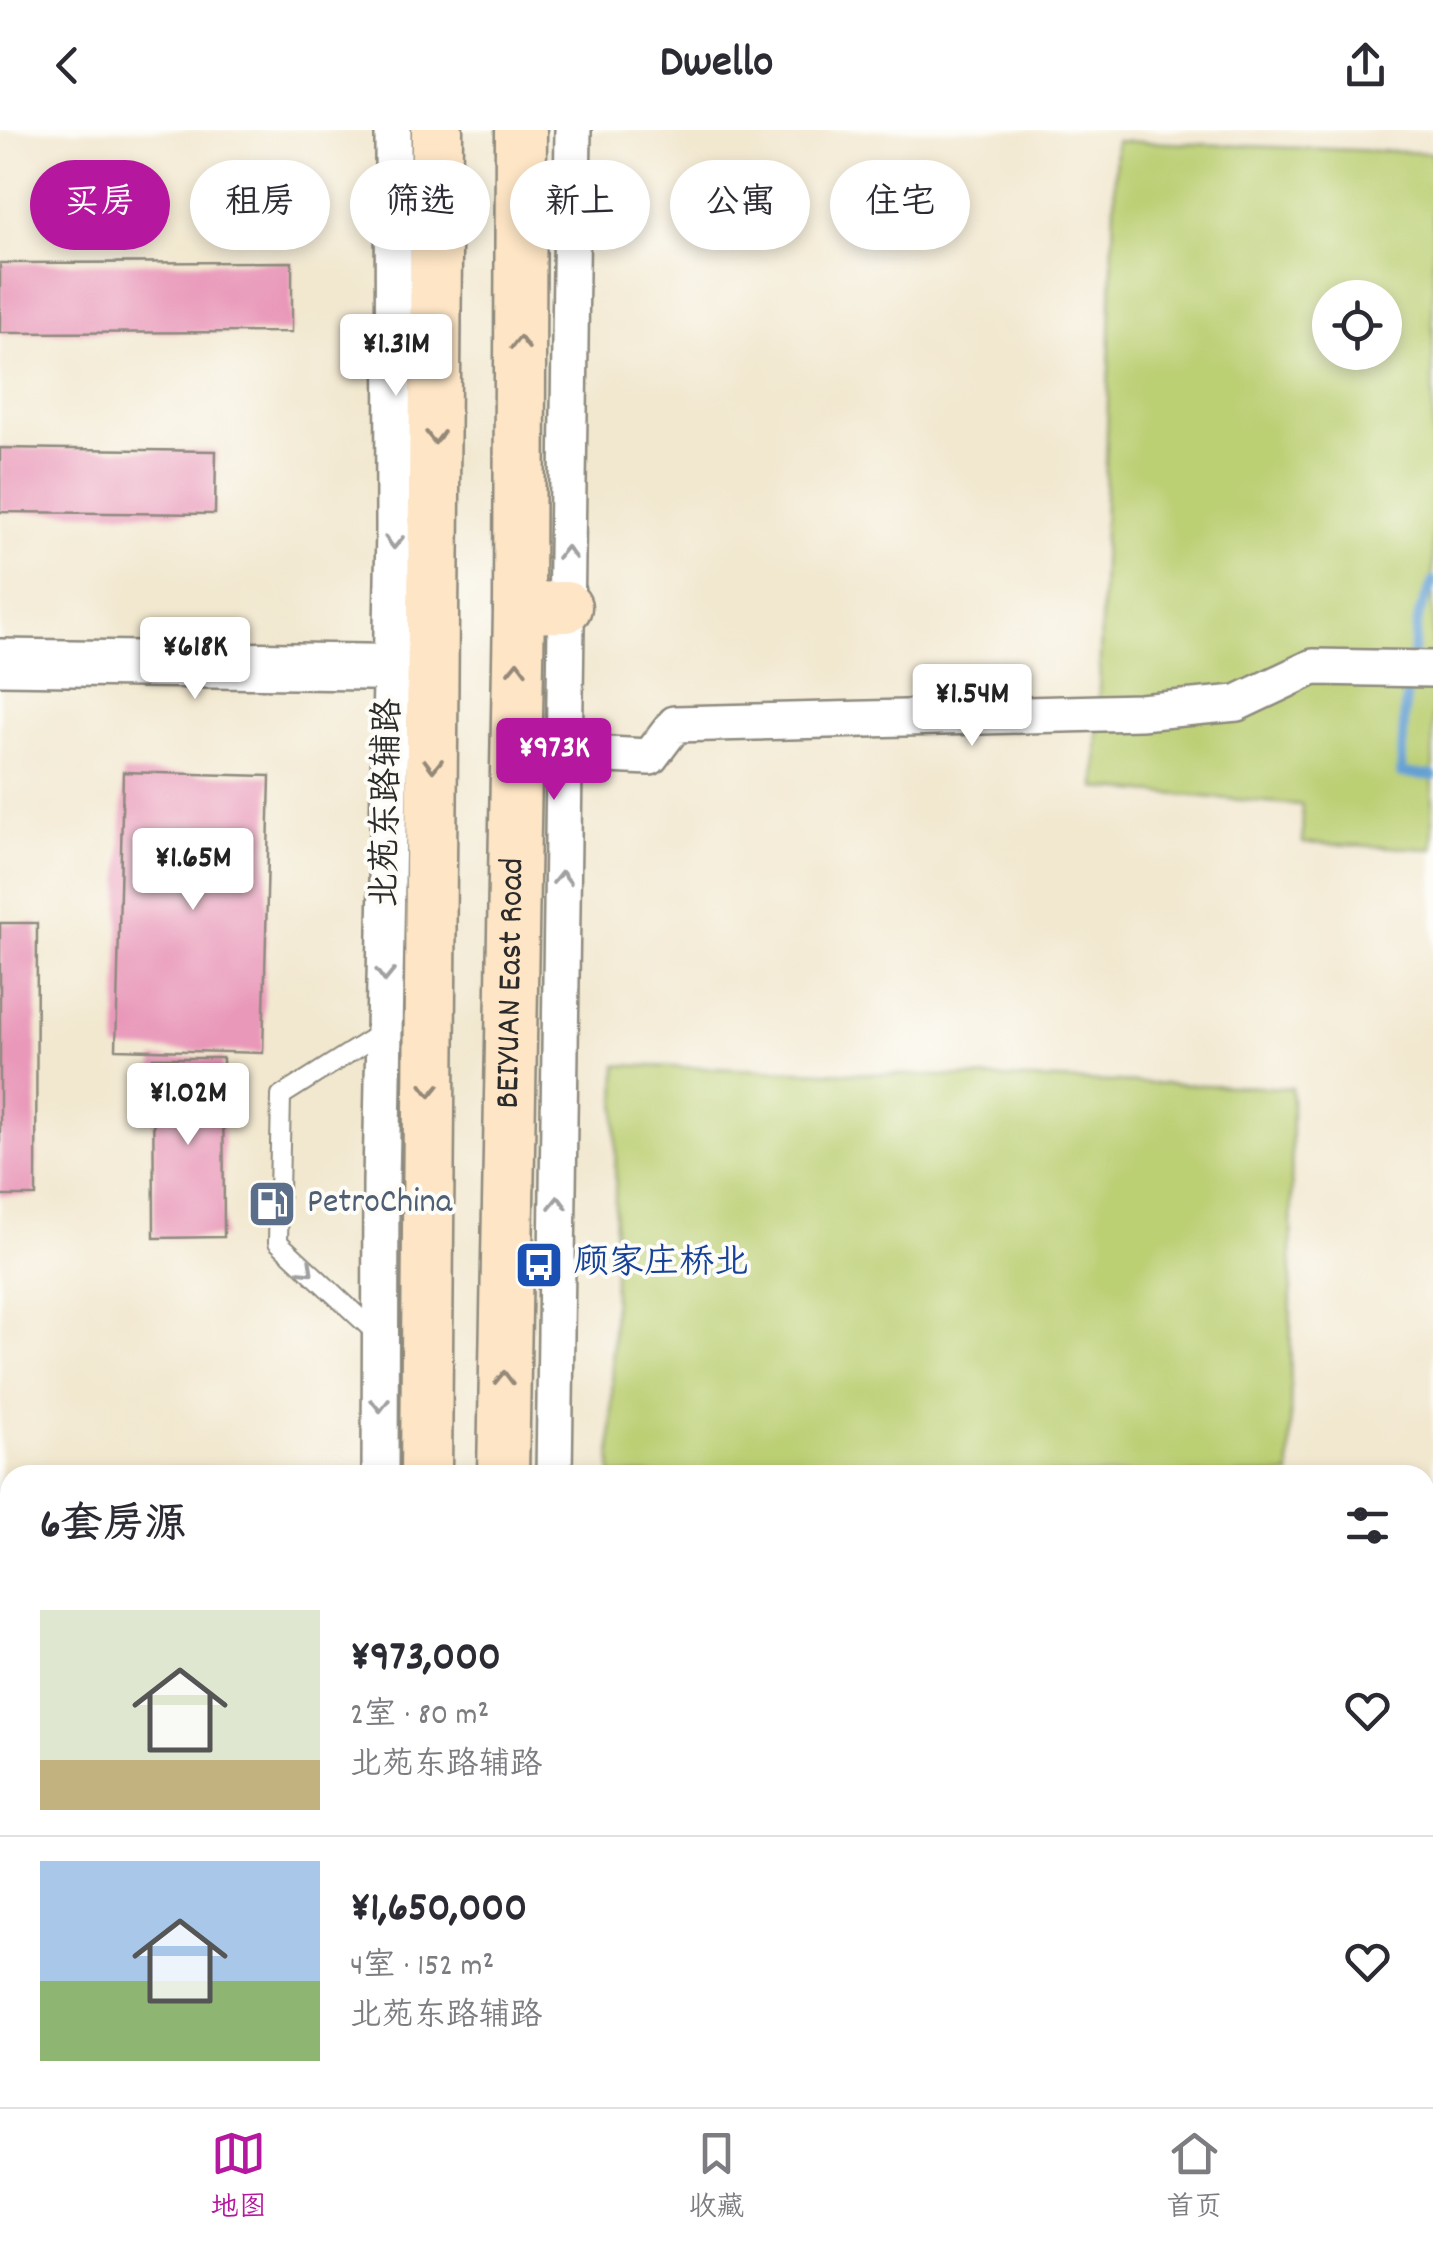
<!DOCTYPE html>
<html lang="zh">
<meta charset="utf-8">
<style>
:root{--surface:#fff;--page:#f7f7f7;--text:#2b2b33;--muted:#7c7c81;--line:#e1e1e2;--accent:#b5179e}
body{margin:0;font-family:Dekko,"LXGW WenKai TC",sans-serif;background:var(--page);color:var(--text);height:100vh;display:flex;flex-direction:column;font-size:38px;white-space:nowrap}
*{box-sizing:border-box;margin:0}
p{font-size:32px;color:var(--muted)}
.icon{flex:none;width:55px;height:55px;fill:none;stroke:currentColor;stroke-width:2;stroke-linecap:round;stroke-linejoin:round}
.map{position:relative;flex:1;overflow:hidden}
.panel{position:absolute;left:0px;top:1335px;width:1435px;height:642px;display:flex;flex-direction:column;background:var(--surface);border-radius:30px 30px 0 0;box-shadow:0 5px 15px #0003}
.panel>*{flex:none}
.hud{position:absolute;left:30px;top:30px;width:1375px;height:90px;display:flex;gap:20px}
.buttons{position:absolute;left:1312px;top:150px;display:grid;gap:20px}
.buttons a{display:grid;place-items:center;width:90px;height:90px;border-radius:50%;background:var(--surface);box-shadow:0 5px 15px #0003;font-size:50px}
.price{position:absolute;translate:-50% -85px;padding:0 22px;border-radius:10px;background:#fff;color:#222;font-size:32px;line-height:65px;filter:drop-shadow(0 2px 5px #0008)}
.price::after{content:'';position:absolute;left:50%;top:60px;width:30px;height:22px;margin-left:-15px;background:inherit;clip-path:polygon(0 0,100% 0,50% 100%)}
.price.on{background:var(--accent);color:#fff}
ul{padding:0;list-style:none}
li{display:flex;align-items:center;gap:30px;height:250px;padding:0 40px}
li+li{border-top:2px solid var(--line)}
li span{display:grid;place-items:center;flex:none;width:280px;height:200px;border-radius:0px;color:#555}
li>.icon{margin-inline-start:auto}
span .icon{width:120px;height:120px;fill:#fffc;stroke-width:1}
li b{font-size:42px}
h2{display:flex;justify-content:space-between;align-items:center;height:120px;padding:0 40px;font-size:42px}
.tag{padding:0 35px;border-radius:45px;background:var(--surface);box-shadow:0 5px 15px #0003;font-size:35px;line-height:90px}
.tag.on{background:var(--accent);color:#fff}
header{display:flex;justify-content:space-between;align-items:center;height:130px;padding:0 40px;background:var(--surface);font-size:45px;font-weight:700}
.tab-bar{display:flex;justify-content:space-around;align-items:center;height:140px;border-top:2px solid var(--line);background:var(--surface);font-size:28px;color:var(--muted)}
.tab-bar a{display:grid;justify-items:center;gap:5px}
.tab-bar .on{color:var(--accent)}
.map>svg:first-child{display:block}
.green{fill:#bbcf73;stroke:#737d4f;stroke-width:2.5;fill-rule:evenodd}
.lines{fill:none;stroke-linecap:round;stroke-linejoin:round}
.stream{stroke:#629fd3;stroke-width:10}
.building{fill:#e998b9}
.service-casing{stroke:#8e8a7e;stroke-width:22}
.minor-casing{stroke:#8e8a7e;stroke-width:40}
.tertiary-casing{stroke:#8e8a7e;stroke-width:50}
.secondary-casing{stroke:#8e8a7e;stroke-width:55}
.service{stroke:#fff;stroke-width:18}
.minor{stroke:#fff;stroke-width:35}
.tertiary{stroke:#fff;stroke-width:45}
.secondary{stroke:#fde5c5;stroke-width:50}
.oneway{stroke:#948878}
.oneway2{stroke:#a0a0a0}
.labels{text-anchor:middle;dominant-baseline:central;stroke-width:8;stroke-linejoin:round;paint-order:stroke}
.street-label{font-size:35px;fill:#2b2b2b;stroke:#fdfcf7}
.service-label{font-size:35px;fill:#4e5e75;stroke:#fdfcf7;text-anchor:start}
.transit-label{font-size:35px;fill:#164399;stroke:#fdfcf7;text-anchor:start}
</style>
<header><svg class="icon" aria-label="back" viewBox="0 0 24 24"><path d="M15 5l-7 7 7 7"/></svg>Dwello<svg class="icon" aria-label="share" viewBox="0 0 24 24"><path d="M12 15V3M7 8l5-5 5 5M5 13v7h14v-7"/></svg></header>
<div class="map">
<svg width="1433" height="1977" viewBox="0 0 1433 1977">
<rect width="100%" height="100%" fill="#fdfcf7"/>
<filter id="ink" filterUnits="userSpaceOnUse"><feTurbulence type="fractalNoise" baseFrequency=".01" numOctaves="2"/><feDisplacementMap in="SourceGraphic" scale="20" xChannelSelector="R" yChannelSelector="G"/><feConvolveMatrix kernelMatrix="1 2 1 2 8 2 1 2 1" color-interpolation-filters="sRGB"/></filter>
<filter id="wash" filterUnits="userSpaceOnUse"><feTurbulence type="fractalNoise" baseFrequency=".0048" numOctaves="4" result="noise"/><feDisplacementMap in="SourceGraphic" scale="40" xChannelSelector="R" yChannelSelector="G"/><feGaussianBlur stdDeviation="2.25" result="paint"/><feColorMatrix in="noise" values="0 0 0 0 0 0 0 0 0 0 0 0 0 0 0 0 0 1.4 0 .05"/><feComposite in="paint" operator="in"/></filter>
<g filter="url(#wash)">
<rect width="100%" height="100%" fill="#f2e8d0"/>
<!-- green -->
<path class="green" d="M1116,11L1433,23V719L1303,713L1302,675L1096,658ZM1330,168H1385V222H1330Z
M617,935L1292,958L1290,1345H611Z
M602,1968H1285V1977H602Z"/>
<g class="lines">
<!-- stream -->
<path class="stream" d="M1433,451L1419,484L1405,575L1401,643L1433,646"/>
</g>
<g id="blocks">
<!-- building -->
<path class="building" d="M292,132V202L0,203V133Z
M0,318L216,321L215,384L0,382Z
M123,642L270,646L263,923L116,919Z
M0,793H37L36,1066H0Z
M153,928H223L224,1107L154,1108Z
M114,1337L274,1338V1345H114Z
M0,1470H10V1743H0Z"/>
</g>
</g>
<g filter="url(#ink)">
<use href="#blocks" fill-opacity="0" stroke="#8e8a7e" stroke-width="2.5"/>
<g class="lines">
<!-- service casing -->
<g class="service-casing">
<path id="service" d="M378,1205L278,1112L281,966L384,901"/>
</g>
<!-- minor casing -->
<g class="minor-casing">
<path id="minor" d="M564,623L650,627L675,594L1140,582L1237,573L1313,537L1433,539
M380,1345L381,1052L394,400L393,0
M554,1345L573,0
M375,1977L376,1968"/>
</g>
<!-- tertiary casing -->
<g class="tertiary-casing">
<path id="tertiary" d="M0,532L434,538
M0,1858H10
M0,1924L10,1925"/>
</g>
<!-- secondary casing -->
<g class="secondary-casing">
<g id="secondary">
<path d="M519,478L566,477"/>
<path d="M426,1345L437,0"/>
<path id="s1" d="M503,1345L519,478L521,0"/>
<path d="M539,1968L542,1977"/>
<path d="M420,1977L421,1968"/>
<path d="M489,1977L490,1968"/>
</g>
</g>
<!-- service -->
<use href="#service" class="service"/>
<!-- minor -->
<use href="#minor" class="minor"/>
<!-- tertiary -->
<use href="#tertiary" class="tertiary"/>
<!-- secondary -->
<use href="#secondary" class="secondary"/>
</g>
<!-- one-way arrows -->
<defs><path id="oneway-chevron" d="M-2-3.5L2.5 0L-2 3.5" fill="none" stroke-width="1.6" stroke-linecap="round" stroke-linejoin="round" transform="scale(2.5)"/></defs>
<g class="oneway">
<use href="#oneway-chevron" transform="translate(520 213) rotate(-90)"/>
<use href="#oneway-chevron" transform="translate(435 307) rotate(90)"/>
<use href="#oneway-chevron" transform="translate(517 538) rotate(-89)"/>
<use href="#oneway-chevron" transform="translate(433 635) rotate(91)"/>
<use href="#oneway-chevron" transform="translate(430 960) rotate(91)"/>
<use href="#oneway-chevron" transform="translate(504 1248) rotate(-89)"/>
</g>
<g class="oneway2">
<use href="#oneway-chevron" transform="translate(394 412) rotate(91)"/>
<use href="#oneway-chevron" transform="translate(567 423) rotate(-89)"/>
<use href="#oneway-chevron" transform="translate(562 748) rotate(-89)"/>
<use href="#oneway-chevron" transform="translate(385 845) rotate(91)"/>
<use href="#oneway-chevron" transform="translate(558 1073) rotate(-89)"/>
<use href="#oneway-chevron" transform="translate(307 1139) rotate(43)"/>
<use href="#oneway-chevron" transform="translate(380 1275) rotate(90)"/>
</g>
</g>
<!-- icons -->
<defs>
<g id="fuel-square" transform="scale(2.5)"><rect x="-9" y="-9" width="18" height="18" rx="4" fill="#5c6f8a" stroke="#fdfcf7"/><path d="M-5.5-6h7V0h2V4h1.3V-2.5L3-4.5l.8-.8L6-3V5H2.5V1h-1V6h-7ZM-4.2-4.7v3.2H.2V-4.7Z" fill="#fff"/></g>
<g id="bus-square" transform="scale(2.5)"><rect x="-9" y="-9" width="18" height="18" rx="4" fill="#1a4fb4" stroke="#fdfcf7"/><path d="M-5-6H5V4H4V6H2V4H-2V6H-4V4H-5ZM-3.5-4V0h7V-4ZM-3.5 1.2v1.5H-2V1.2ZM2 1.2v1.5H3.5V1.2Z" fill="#fff"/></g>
</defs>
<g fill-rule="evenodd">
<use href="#fuel-square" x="272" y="1074"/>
<use href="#bus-square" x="539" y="1135"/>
</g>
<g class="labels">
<!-- street labels -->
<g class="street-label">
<text transform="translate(389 673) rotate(-89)">北苑东路辅路</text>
<text stroke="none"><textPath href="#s1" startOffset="492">BEIYUAN East Road</textPath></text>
</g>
<!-- service labels -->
<g class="service-label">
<text x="307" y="1074">PetroChina</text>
</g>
<!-- transit labels -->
<g class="transit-label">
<text x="574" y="1135">顾家庄桥北</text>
</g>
</g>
</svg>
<div class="buttons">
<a><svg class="icon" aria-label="locate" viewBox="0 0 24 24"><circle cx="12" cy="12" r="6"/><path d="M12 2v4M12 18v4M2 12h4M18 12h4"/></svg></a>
</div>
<b class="price" style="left:396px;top:269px">¥1.31M</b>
<b class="price" style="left:195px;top:572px">¥618K</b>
<b class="price" style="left:972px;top:619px">¥1.54M</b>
<b class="price on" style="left:554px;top:673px">¥973K</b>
<b class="price" style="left:193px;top:783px">¥1.65M</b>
<b class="price" style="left:188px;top:1018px">¥1.02M</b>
<div class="hud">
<a class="tag on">买房</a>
<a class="tag">租房</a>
<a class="tag">筛选</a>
<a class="tag">新上</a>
<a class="tag">公寓</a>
<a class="tag">住宅</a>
</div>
<section class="panel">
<h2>6套房源<svg class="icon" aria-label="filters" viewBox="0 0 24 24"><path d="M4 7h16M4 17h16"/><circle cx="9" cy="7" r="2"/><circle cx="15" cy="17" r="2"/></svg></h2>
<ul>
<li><span style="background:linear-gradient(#dfe7d0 75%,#c2b280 0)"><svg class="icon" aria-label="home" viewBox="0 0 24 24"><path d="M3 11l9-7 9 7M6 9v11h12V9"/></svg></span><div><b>¥973,000</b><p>2室 · 80 m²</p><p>北苑东路辅路</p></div><svg class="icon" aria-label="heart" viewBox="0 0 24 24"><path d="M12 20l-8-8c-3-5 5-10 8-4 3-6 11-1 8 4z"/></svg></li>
<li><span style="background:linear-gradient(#a9c7e8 60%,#8fb573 0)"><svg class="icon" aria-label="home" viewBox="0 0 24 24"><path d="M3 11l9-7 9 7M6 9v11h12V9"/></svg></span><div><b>¥1,650,000</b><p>4室 · 152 m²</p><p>北苑东路辅路</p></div><svg class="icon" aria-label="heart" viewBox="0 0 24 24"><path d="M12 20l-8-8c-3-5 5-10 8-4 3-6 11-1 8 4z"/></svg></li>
</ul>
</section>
</div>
<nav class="tab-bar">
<a class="on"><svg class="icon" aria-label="map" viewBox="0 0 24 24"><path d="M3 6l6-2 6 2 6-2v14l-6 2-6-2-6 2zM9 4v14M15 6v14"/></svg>地图</a>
<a><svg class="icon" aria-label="saved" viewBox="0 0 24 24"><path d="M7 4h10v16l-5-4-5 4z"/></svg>收藏</a>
<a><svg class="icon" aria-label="home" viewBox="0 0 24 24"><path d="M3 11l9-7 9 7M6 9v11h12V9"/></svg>首页</a>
</nav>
